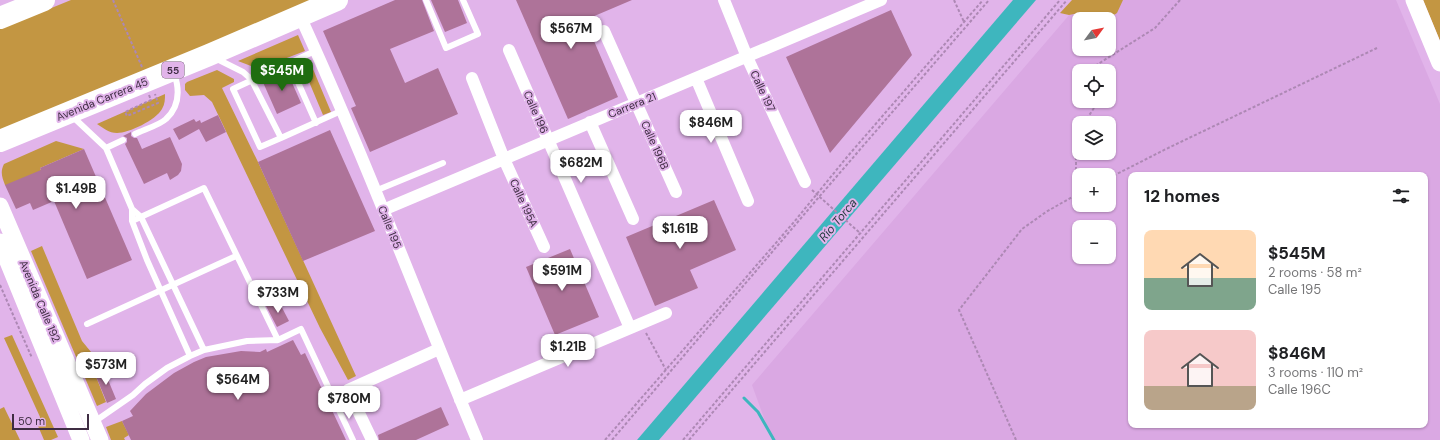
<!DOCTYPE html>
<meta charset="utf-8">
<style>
:root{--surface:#fff;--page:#f2f2f2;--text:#202124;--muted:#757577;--accent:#1f6d10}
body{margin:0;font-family:"DM Sans",sans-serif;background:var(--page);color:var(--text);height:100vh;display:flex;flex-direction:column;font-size:15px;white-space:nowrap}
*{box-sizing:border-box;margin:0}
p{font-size:13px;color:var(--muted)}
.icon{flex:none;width:22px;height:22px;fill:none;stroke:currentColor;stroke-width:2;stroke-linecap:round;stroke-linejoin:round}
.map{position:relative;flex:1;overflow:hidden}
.panel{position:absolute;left:1128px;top:172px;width:300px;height:256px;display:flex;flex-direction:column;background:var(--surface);border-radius:8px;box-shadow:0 1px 3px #0004}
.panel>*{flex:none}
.needle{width:26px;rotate:58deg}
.fabs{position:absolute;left:1072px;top:12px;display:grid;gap:8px}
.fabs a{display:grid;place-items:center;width:44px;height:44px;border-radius:8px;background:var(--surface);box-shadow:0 1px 3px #0004;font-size:20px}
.scale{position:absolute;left:12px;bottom:10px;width:77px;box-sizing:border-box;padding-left:4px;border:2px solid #3f2d43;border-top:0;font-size:11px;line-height:14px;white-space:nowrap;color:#3f2d43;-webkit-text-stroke:3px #e1b4ea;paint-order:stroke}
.price{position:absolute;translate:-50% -34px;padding:0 9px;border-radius:8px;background:#fff;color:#222;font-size:13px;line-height:26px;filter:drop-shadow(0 1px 2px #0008)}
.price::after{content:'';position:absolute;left:50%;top:24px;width:12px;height:9px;margin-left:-6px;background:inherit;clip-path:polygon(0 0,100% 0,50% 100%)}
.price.selected{background:var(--accent);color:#fff}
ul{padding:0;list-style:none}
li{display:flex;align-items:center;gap:12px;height:100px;padding:0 16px}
li span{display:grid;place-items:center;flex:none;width:112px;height:80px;border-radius:8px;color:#555}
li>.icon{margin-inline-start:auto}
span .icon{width:48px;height:48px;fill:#fffc;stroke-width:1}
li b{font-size:17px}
h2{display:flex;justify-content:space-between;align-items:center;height:48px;padding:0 16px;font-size:17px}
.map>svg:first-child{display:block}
.built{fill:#daa8e3;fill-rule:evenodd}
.green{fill:#c39642}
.water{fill:#3eb6be}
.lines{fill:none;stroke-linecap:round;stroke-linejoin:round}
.stream{stroke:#3eb6be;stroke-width:3}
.building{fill:#ae7399}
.path{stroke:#ad88b4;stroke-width:2;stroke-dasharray:3 2;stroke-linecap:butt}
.lane{stroke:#fff;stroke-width:6}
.street{stroke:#fff;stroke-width:12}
.secondary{stroke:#fff;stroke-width:17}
.highway{stroke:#fff;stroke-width:22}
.labels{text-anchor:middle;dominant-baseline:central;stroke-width:4;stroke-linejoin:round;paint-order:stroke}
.shield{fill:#e1b4ea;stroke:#705675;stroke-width:1}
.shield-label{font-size:10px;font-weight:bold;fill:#3f2d43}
.street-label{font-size:11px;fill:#3f2d43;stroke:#e1b4ea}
.water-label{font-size:12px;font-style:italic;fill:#1e383a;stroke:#e1b4ea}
</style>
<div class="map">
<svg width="1440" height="440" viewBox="0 0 1440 440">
<rect width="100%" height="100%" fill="#e1b4ea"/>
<!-- built -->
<path class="built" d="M1082,0H1396L1440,104V440H772L752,385ZM1079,19H1109V49H1079ZM1079,71H1109V101H1079ZM1079,123H1109V153H1079ZM1079,175H1109V205H1079ZM1131,175H1425V425H1131ZM1079,227H1109V257H1079Z"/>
<!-- green -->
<path class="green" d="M71,0H314L0,132V29Z
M1072,0H1123L1117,13L1108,19H1094L1086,14L1079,13L1069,15L1060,13Z
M1423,0H1440V41Z
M298,35L305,51L266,66H251L238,61Z
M310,62L331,112L323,115L302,65Z
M217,70L234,79V82L222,88L258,162L356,376L348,380L320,328L212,102L204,95L190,96L185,90V84L187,82Z
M165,94C165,99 165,104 162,109C156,120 129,133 117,133C109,133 103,128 97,124Z
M56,141L84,149L40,168L54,201L5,185C2,177 0,172 4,164Z
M42,246L82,341L105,369L95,374L106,402L97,406L31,251Z
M12,335L58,437L51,440H44L38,426L40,417L4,338Z
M4,407L20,440H0V409Z
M122,421L129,435L124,438L125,440H111L106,427Z"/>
<!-- water -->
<path class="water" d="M1013,0H1036L659,440H637Z"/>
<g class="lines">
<!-- stream -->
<path class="stream" d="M744,398L758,412L774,440"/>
</g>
<!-- building -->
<path class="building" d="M395,0H422L434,31L390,49L405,83L438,68L458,114L370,152L351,108L356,106L323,31Z
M431,0H458L467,23L445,32Z
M516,0H632L585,20L618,97L568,119Z
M891,10L912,55L830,153L786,57Z
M286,69L301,103L277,114L262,80Z
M218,115L226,132L206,142L199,129L179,140L173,129L194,119L196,122L200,120L201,123Z
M330,130L375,231L303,261L258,162Z
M131,132V136L134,138H137L142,149L170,137L182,164L181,171L178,175L170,180L167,173L144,184L125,144L127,142V138L123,136Z
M84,149L132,260L87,279L54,201L33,210L30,203L16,209L5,185L41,170L40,168Z
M714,200L736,250L690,270L698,288L655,306L626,237Z
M570,249L599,317L555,335L526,267Z
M278,300L289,321L277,327L266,306Z
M293,340L301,355L305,353L346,440H131L122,421L133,416L130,411L146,394L174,373L194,362L206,357L241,351L260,352L266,349L267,352Z
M104,370L116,399L107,403L95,374Z
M441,407L449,425L416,440H379L378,435Z"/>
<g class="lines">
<!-- path -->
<path class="path" d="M113,0L142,67
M954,0L964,22
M1087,71L1155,28L1180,0
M1079,76L1077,77L1079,81
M149,95L151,100L125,112L127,116L158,103L155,94
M1084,123L1094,108L1090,101
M1109,178L1166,149L1377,48
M812,190L861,234
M1076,195V137L1079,132
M0,285L32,358
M646,333L666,370
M605,440L794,222L847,157L983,0
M612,440L819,197L989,0
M683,440L1060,0
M689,440L1067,0
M1016,440L959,310L1022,229L1046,212L1079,193"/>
<!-- lane -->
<path class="lane" d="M426,0L446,48L478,34L463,0
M215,58L243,72L251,79L281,138L341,111
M289,62L316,123
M72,116L106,148L132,209L141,217L204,350
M135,134C143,130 160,125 166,119C180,106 180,90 174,73
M281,138L260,147L233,89L315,51
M106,148L123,140
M375,191L443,163
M132,209V221L147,260L190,356
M132,221L204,188L278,340
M87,324L236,256
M94,422L133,395L145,384L167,368L190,356L204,350L247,341L278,340L301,329L353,440"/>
<!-- street -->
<path class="street" d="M724,0L747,57L805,182
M300,16C364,155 418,299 477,440
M604,31L676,192
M509,50L630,328
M472,78L504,159L544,247
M696,78L748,201
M590,122L633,219
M383,210L881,0
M460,400L666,313
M372,440L348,390L439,349"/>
<!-- secondary -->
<path class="secondary" d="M1414,0L1440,63
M0,206L100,440
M0,242L81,440"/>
<!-- highway -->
<path class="highway" d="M0,18L44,0
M0,141L209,55L337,0"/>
</g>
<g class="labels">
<!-- shield labels -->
<rect class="shield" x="162" y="62" width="22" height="16" rx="3"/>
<g class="shield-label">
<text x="173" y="70">55</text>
</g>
<!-- street labels -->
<g class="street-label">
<text transform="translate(763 91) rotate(65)">Calle 197</text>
<text transform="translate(102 99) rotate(-22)">Avenida Carrera 45</text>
<text transform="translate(632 105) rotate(-22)">Carrera 21</text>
<text transform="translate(536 112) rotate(66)">Calle 196</text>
<text transform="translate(655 145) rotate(66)">Calle 196B</text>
<text transform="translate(524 203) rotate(65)">Calle 195A</text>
<text transform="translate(390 227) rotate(68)">Calle 195</text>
<text transform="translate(40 301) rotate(67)">Avenida Calle 192</text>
</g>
<!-- water labels -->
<g class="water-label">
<text transform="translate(838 220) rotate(-50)">Río Torca</text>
</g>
</g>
</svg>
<div class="fabs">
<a><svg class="needle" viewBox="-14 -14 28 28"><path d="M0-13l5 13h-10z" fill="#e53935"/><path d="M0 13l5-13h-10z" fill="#757577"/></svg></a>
<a><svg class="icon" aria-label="locate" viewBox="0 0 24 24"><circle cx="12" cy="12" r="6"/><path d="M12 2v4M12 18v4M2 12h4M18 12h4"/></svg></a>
<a><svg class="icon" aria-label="layers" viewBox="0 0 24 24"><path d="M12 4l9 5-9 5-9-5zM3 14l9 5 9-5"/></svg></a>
<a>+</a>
<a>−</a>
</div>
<div class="scale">50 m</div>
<b class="price" style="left:571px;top:50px">$567M</b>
<b class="price selected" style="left:282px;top:92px">$545M</b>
<b class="price" style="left:711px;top:144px">$846M</b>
<b class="price" style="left:581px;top:184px">$682M</b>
<b class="price" style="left:76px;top:210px">$1.49B</b>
<b class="price" style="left:680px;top:250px">$1.61B</b>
<b class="price" style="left:562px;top:292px">$591M</b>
<b class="price" style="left:278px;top:314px">$733M</b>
<b class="price" style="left:568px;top:368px">$1.21B</b>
<b class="price" style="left:106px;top:386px">$573M</b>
<b class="price" style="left:238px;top:401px">$564M</b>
<b class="price" style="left:349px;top:420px">$780M</b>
<section class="panel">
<h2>12 homes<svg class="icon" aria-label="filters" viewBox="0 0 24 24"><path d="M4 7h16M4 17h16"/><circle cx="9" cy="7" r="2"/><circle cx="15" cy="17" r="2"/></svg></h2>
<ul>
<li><span style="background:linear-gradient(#ffd9b3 60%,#7fa58c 0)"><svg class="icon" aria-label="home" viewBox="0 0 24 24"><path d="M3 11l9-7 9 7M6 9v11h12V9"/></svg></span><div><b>$545M</b><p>2 rooms · 58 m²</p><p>Calle 195</p></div></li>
<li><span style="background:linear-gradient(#f6c9c9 70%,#b9a48a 0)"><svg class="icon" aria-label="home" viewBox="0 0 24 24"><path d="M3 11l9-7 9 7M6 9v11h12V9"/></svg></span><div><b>$846M</b><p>3 rooms · 110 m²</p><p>Calle 196C</p></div></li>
</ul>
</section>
</div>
